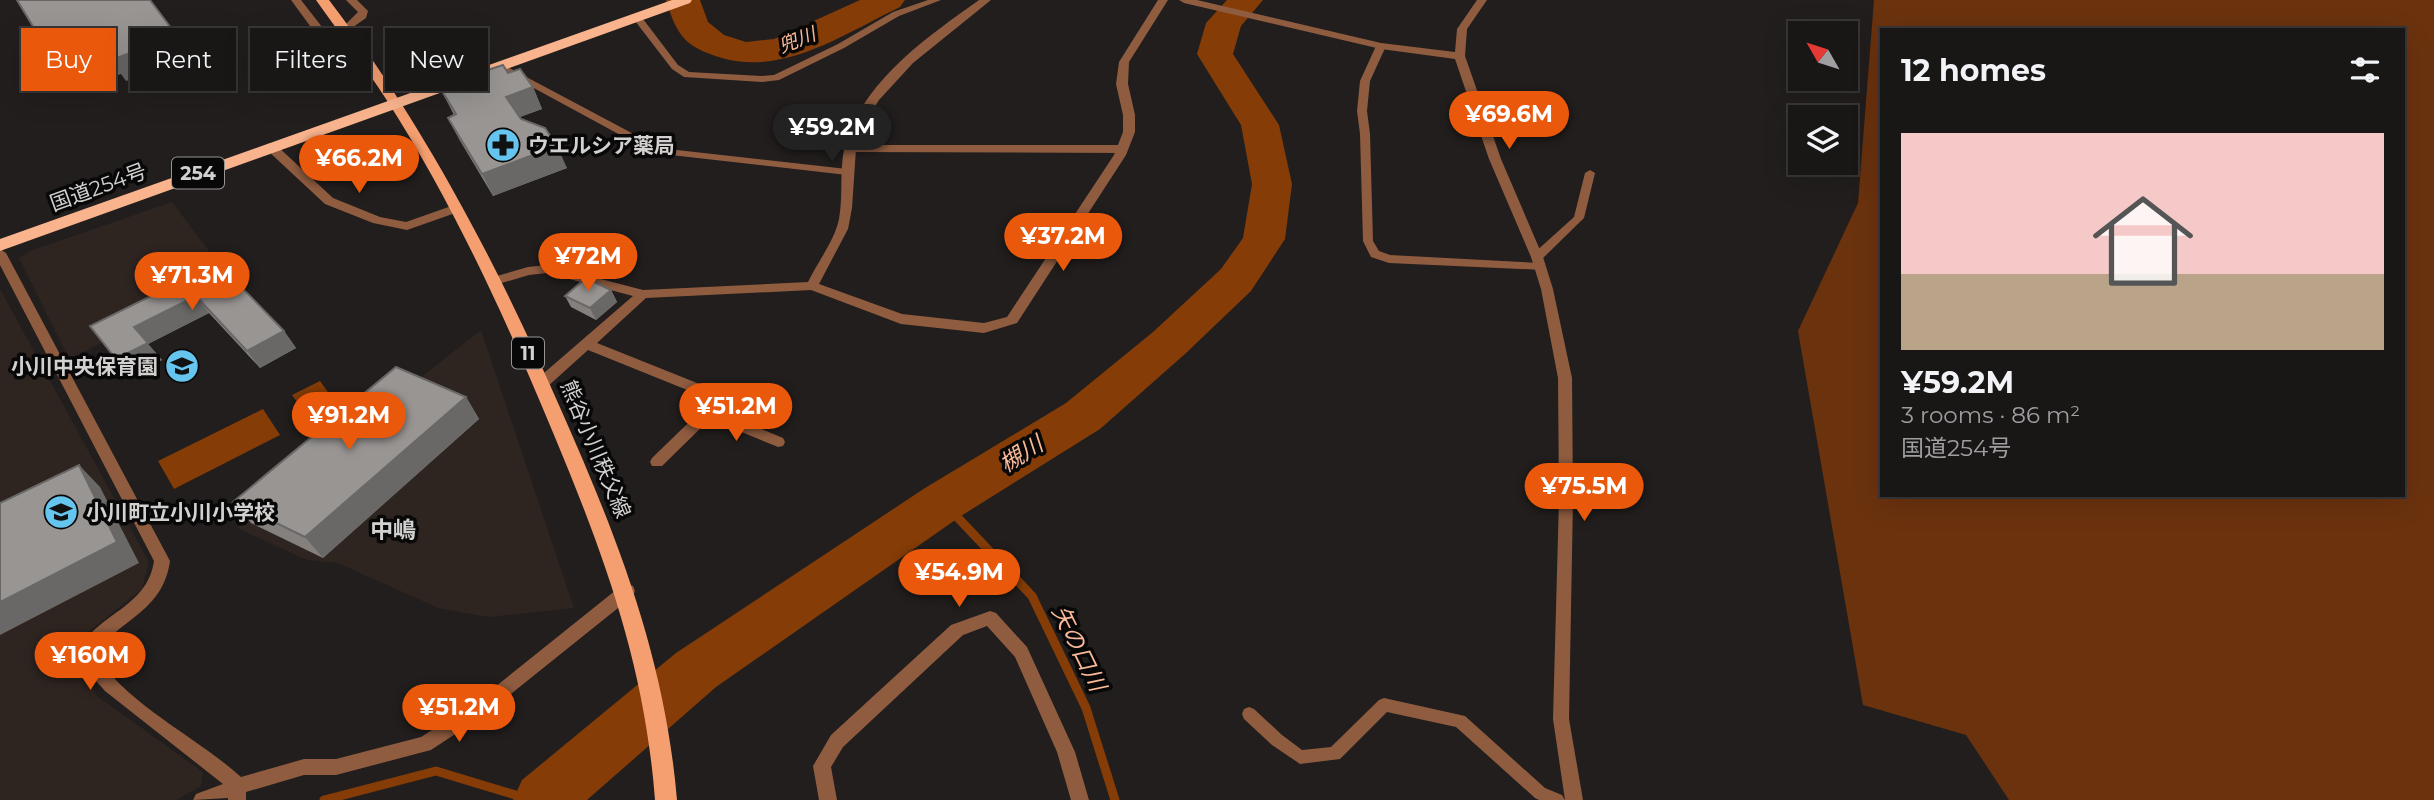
<!DOCTYPE html>
<meta charset="utf-8">
<style>
:root{--surface:#191616;--page:#221f1f;--text:#f1f3f6;--muted:#9f9fa1;--line:#373535;--accent:#ea580c}
body{margin:0;font-family:Montserrat,"Noto Sans JP",sans-serif;background:var(--page);color:var(--text);height:100vh;display:flex;flex-direction:column;font-size:26px;white-space:nowrap}
*{box-sizing:border-box;margin:0}
p{font-size:23px;color:var(--muted)}
.icon{flex:none;width:38px;height:38px;fill:none;stroke:currentColor;stroke-width:2;stroke-linecap:round;stroke-linejoin:round}
.map{position:relative;flex:1;overflow:hidden}
.panel{position:absolute;left:1880px;top:28px;width:525px;height:469px;display:flex;flex-direction:column;background:var(--surface);border-radius:0px;box-shadow:0 7px 28px #0002,0 0 0 2px var(--line)}
.panel>*{flex:none}
.banner{position:absolute;left:21px;top:28px;width:665px;height:63px;display:flex;gap:14px}
.needle{width:46px;rotate:309deg}
.controls{position:absolute;left:1788px;top:21px;display:grid;gap:14px}
.controls a{display:grid;place-items:center;width:70px;height:70px;border-radius:0px;background:var(--surface);box-shadow:0 7px 28px #0002,0 0 0 2px var(--line);font-size:35px}
.price{position:absolute;translate:-50% -60px;padding:0 16px;border-radius:24px;background:var(--accent);color:#fff;font-size:23px;line-height:46px;filter:drop-shadow(0 2px 4px #0008)}
.price::after{content:'';position:absolute;left:50%;top:42px;width:21px;height:16px;margin-left:-10px;background:inherit;clip-path:polygon(0 0,100% 0,50% 100%)}
.price.active{background:#222;color:#fff}
ul{padding:0;list-style:none}
li{display:grid;align-content:center;gap:14px;height:371px;padding:0 21px}
li+li{border-top:2px solid var(--line)}
li span{display:grid;place-items:center;height:217px;border-radius:0px;color:#555}
li>.icon{margin-inline-start:auto}
span .icon{width:126px;height:126px;fill:#fffc;stroke-width:1}
li b{font-size:30px}
h2{display:flex;justify-content:space-between;align-items:center;height:84px;padding:0 21px;font-size:30px}
.chip{padding:0 24px;border-radius:0px;background:var(--surface);box-shadow:0 7px 28px #0002,0 0 0 2px var(--line);font-size:24px;line-height:63px}
.chip.active{background:var(--accent);color:#fff}
.map>svg:first-child{display:block}
.built{fill:#2e2521}
.forest{fill:#6b320e;fill-rule:evenodd}
.water{fill:#853c06}
.lines{fill:none;stroke-linecap:round;stroke-linejoin:round}
.stream{stroke:#853c06;stroke-width:9}
.river{fill:#853c06;fill-rule:evenodd}
.service{fill:#8f5c40;fill-rule:evenodd}
.pedestrian{fill:#8f5c40;fill-rule:evenodd}
.minor{fill:#8f5c40;fill-rule:evenodd}
.primary{fill:#f59f70;fill-rule:evenodd}
.trunk{fill:#f9b48e;fill-rule:evenodd}
.wall{fill:#83807e}
.shaded-wall{fill:#6a6867}
.building{fill:#989593;stroke:#6a6867;stroke-width:2}
.labels{text-anchor:middle;dominant-baseline:central;stroke-width:7;stroke-linejoin:round;paint-order:stroke}
.far-water-label{font-size:19px;font-style:italic;fill:#faba98;stroke:#090808}
.shield{fill:#090808;stroke:#969594;stroke-width:2}
.shield-label{font-size:19px;font-weight:bold;fill:#d2d1d0}
.poi-label{font-size:21px;font-weight:bold;fill:#d2d1d0;stroke:#090808;text-anchor:start}
.street-label{font-size:21px;fill:#d2d1d0;stroke:#090808}
.water-label{font-size:23px;font-style:italic;fill:#faba98;stroke:#090808}
.neighbourhood-label{font-size:23px;font-weight:bold;fill:#d2d1d0;stroke:#090808}
</style>
<div class="map">
<svg width="2434" height="800" viewBox="0 0 2434 800">
<rect width="100%" height="100%" fill="#211e1d"/>
<!-- built -->
<path class="built" d="M172,202L230,279L69,359L19,258L30,251Z
M0,289L149,562L142,589L87,633L77,649L80,667L97,696L203,772L201,786L176,800H0Z
M481,330L574,608L489,617L438,608L338,563L307,560L237,528L335,445Z"/>
<!-- forest -->
<path class="forest" d="M1874,0H2434V800H2009L1966,735L1863,705L1798,331L1858,203ZM1881,30H2403V495H1881Z"/>
<!-- water -->
<path class="water" d="M320,381L338,406L310,420L292,395Z
M263,409L280,435L174,489L158,461Z"/>
<g class="lines">
<!-- stream -->
<path class="stream" d="M943,502L1032,596L1086,708L1115,800
M324,800L436,771L532,800"/>
<!-- river -->
<path class="river" d="M666,0H700L708,22L724,35L746,42L774,39L860,0H905L900,7C846,33 784,76 722,58C685,47 677,36 666,0Z
M1227,0H1263L1241,26L1233,54L1279,125L1292,184L1285,239L1251,291L1185,354L1100,429L961,516L716,687L587,800H513L522,780L676,653L925,488L1066,403L1153,332L1221,269L1243,238L1252,184L1241,125L1197,54L1206,23Z"/>
<!-- service -->
<path class="service" d="M928,0H941L899,16L844,48L779,80L762,82L684,77L672,69L632,17L637,14L640,15L678,65L689,72L762,76L774,75L838,44L893,12Z
M1381,43L1386,46L1370,81L1367,111L1370,134L1373,241L1379,251L1390,255L1540,263L1546,267L1544,270L1389,263L1371,257L1363,241L1360,134L1357,111L1360,81L1376,46Z
M500,63L643,139L668,149L847,169L852,172L847,175L662,154L635,143L497,68L495,66Z
M1590,170L1595,173L1584,218L1541,260H1533L1531,257L1533,254L1574,217L1585,173Z
M1384,698L1465,716L1545,788L1562,795L1565,800H1539L1535,798L1456,727L1387,712L1340,759L1300,764L1272,745L1244,719L1242,714L1244,709L1249,707L1254,709L1282,735L1302,750L1331,747L1379,700Z"/>
<!-- pedestrian -->
<path class="pedestrian" d="M851,145H1122L1128,149L1122,153L847,152V146Z"/>
<!-- minor -->
<path class="minor" d="M291,0H301L329,36L361,43L362,45L357,48L321,41Z
M346,0H357L368,11L366,18L346,32L341,29L358,12Z
M979,0H991L913,63L879,100L868,118L856,149L852,208L848,229L819,284L902,314L984,323L1007,317L1114,155L1123,132V115L1116,84L1119,62L1158,0H1168L1129,62L1128,84L1135,115V132L1126,155L1017,323L984,333L901,324L811,290L646,298L597,343L727,395L729,399L719,411L783,438L785,442L783,446L778,447L710,419L662,466H652L650,462L652,458L712,400L588,350L547,387H537L535,383L537,379L633,296L547,273L529,275L495,285L489,281L490,278L528,267L547,265L643,290L808,282C818,261 834,242 839,219C844,193 838,164 847,139C867,78 930,35 979,0Z
M1179,0H1197L1381,43L1455,52L1457,29L1477,0H1487L1467,29L1465,56L1501,159L1543,257L1553,289L1572,378L1573,499L1569,719L1583,800H1565L1553,719L1559,499L1558,378L1541,289L1531,257L1489,159L1455,59L1381,49L1184,3Z
M271,143L275,144L333,198L380,217L406,222L457,204L463,208L461,211L407,230L373,223L325,204L267,150V144Z
M0,249L6,253L170,561C163,611 122,618 95,653C124,703 197,737 241,777L304,759H336L421,737L475,703L621,586L627,584L633,586L635,591L633,596L487,713L431,750L336,775H304L246,792V800H228V798L193,800L196,794L223,784L105,691L90,674L78,652C96,613 147,609 154,561L0,265Z
M990,611L996,613L1027,647L1075,752L1089,800H1071L1057,752L1015,657L987,626L963,635L843,747L831,767L837,800H819L813,766L831,735L951,625Z"/>
<!-- primary -->
<path class="primary" d="M316,0H329C426,127 498,266 562,412C619,541 665,659 677,800H655C645,667 605,557 554,435C506,319 454,205 386,99C364,65 339,33 316,0Z"/>
<!-- trunk -->
<path class="trunk" d="M672,0H692L690,3L0,251V239Z"/>
</g>
<!-- wall -->
<path class="wall" d="M508,73L533,87L542,109L520,117L567,168L493,196L459,139L448,118L454,115L439,86Z
M218,263L284,331L296,348L260,368L209,313L148,344L162,360L131,376L116,359Z
M611,290L617,302L596,320L571,307L565,296Z
M466,397L479,419L323,558L251,523L233,502Z"/>
<!-- shaded-wall -->
<path class="shaded-wall" d="M177,36L191,58L126,81L121,74L104,80L98,72L70,82L54,61L83,51L106,53Z
M533,87L542,109L516,118L506,97Z
M557,146L567,168L493,196L482,174Z
M611,290L617,302L596,320L590,308Z
M196,296L209,313L148,344L162,360L131,376L116,359L134,327Z
M284,331L296,348L260,368L247,351Z
M466,397L479,419L323,558L305,537Z
M79,465L100,487L139,563L0,635V602Z"/>
<!-- building -->
<path class="building" d="M17,0H150L177,36L111,60L106,53L88,59L83,51L54,61Z
M503,65L508,73L520,69L533,87L506,97L521,119L545,128L557,146L482,174L448,118L456,114L439,86Z
M218,263L284,331L247,351L196,296L134,327L148,343L116,359L90,326Z
M586,278L611,290L590,308L565,296Z
M396,367L466,397L305,537L233,502Z
M79,465L117,542L0,602V503Z"/>
<!-- icons -->
<defs>
<g id="pharmacy-disc" transform="scale(1.75)"><circle r="9.5" fill="#65c5ee" stroke="#090808"/><path d="M-2-6h4v4h4v4h-4v4h-4v-4h-4v-4h4Z" fill="#111"/></g>
<g id="school-disc" transform="scale(1.75)"><circle r="9.5" fill="#65c5ee" stroke="#090808"/><path d="M0-5L7-2L0 1L-7-2ZM-4 1L0 2.5L4 1V4Q0 6-4 4Z" fill="#111"/></g>
</defs>
<g fill-rule="evenodd">
<use href="#pharmacy-disc" x="503" y="145"/>
<use href="#school-disc" x="182" y="366"/>
<use href="#school-disc" x="61" y="512"/>
</g>
<g class="labels">
<!-- far-water labels -->
<g class="far-water-label">
<text transform="translate(797 40) rotate(-21)">兜川</text>
</g>
<!-- shield labels -->
<g class="shield">
<rect x="172" y="157.5" width="52" height="31" rx="5"/>
<rect x="512" y="337.5" width="32" height="31" rx="5"/>
</g>
<g class="shield-label">
<text x="198" y="173">254</text>
<text x="528" y="353">11</text>
</g>
<!-- poi labels -->
<g class="poi-label">
<text x="528" y="145">ウエルシア薬局</text>
<text x="158" y="366" text-anchor="end">小川中央保育園</text>
<text x="86" y="512">小川町立小川小学校</text>
</g>
<!-- street labels -->
<g class="street-label">
<text transform="translate(98 187) rotate(-20)">国道254号</text>
<text transform="translate(596 449) rotate(67)">熊谷小川秩父線</text>
</g>
<!-- water labels -->
<g class="water-label">
<text transform="translate(1021 454) rotate(-32)">槻川</text>
<text transform="translate(1079 648) rotate(64)">矢の口川</text>
</g>
<!-- neighbourhood labels -->
<g class="neighbourhood-label">
<text x="393" y="530">中嶋</text>
</g>
</g>
</svg>
<div class="controls">
<a><svg class="needle" viewBox="-14 -14 28 28"><path d="M0-13l5 13h-10z" fill="#e53935"/><path d="M0 13l5-13h-10z" fill="#9f9fa1"/></svg></a>
<a><svg class="icon" aria-label="layers" viewBox="0 0 24 24"><path d="M12 4l9 5-9 5-9-5zM3 14l9 5 9-5"/></svg></a>
</div>
<b class="price" style="left:1509px;top:151px">¥69.6M</b>
<b class="price active" style="left:832px;top:164px">¥59.2M</b>
<b class="price" style="left:359px;top:195px">¥66.2M</b>
<b class="price" style="left:1063px;top:273px">¥37.2M</b>
<b class="price" style="left:588px;top:293px">¥72M</b>
<b class="price" style="left:192px;top:312px">¥71.3M</b>
<b class="price" style="left:736px;top:443px">¥51.2M</b>
<b class="price" style="left:349px;top:452px">¥91.2M</b>
<b class="price" style="left:1584px;top:523px">¥75.5M</b>
<b class="price" style="left:959px;top:609px">¥54.9M</b>
<b class="price" style="left:90px;top:692px">¥160M</b>
<b class="price" style="left:459px;top:744px">¥51.2M</b>
<div class="banner">
<a class="chip active">Buy</a>
<a class="chip">Rent</a>
<a class="chip">Filters</a>
<a class="chip">New</a>
</div>
<section class="panel">
<h2>12 homes<svg class="icon" aria-label="filters" viewBox="0 0 24 24"><path d="M4 7h16M4 17h16"/><circle cx="9" cy="7" r="2"/><circle cx="15" cy="17" r="2"/></svg></h2>
<ul>
<li><span style="background:linear-gradient(#f6c9c9 65%,#b9a48a 0)"><svg class="icon" aria-label="home" viewBox="0 0 24 24"><path d="M3 11l9-7 9 7M6 9v11h12V9"/></svg></span><div><b>¥59.2M</b><p>3 rooms · 86 m²</p><p>国道254号</p></div></li>
</ul>
</section>
</div>
